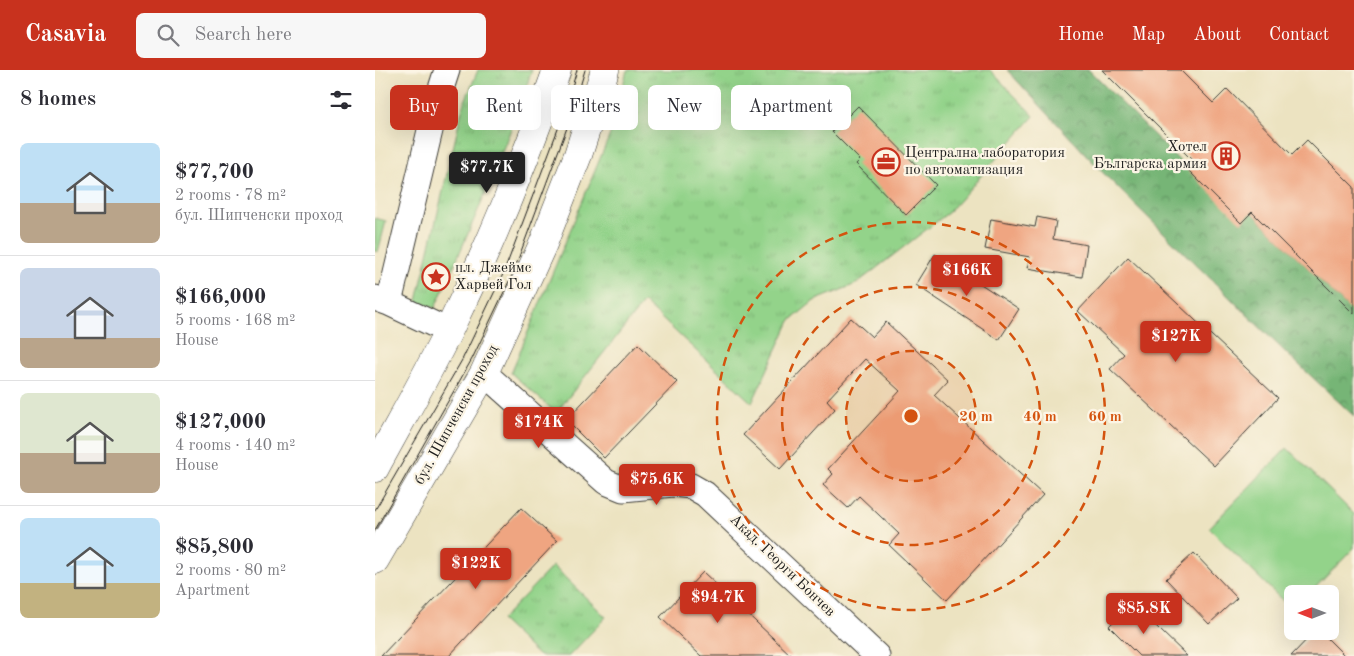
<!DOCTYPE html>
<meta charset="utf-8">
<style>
:root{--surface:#fff;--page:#f7f7f7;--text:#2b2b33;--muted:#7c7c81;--line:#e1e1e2;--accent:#c8321e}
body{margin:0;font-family:"Old Standard TT",serif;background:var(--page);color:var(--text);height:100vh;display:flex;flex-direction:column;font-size:19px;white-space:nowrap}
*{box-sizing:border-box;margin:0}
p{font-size:16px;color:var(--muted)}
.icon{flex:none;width:28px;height:28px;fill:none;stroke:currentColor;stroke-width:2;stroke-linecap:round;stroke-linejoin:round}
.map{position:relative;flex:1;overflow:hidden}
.sheet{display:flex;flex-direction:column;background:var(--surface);width:375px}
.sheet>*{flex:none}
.banner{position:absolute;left:15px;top:15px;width:475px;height:45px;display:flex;gap:10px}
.needle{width:32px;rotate:270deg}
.buttons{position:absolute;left:909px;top:515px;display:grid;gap:10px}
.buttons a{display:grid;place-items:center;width:55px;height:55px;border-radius:8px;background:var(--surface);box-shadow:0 5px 20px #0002;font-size:25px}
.price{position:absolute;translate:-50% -42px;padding:0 11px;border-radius:5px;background:var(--accent);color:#fff;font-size:16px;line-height:32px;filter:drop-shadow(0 1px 2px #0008)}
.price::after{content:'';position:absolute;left:50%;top:30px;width:15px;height:11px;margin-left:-8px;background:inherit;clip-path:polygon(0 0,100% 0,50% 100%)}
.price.current{background:#222;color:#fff}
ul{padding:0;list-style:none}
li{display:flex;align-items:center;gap:15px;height:125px;padding:0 20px}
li+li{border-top:1px solid var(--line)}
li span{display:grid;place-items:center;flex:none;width:140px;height:100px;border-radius:8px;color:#555}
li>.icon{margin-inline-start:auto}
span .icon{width:60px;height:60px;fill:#fffc;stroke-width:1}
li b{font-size:21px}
h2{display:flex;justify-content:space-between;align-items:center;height:60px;padding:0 20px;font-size:21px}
.chip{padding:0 18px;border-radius:8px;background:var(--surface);box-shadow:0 5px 20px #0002;font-size:18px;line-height:45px}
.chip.current{background:var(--accent);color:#fff}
header{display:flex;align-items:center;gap:30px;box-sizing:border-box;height:70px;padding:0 25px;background:var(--accent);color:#fff}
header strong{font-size:24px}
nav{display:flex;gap:28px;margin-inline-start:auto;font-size:18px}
.search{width:350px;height:45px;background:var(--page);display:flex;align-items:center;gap:12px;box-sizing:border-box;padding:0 18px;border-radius:8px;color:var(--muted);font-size:19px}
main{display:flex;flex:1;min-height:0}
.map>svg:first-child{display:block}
.grass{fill:url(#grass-tufts);stroke:#587853}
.forest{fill:url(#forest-crowns);stroke:#496849}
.green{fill:#93d38a;stroke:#587853}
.building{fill:#efa581}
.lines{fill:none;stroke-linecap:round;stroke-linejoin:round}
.minor-casing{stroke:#3b3a35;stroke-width:27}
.major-casing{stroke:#3b3a35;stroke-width:29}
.minor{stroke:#fff;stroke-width:25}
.major{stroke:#fff;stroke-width:28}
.tram{stroke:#1c1c1c;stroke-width:1}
.ring{fill:none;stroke:#d4530e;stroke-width:2.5;stroke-dasharray:9 6}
.labels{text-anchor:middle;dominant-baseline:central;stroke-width:4.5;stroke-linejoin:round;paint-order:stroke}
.poi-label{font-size:15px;fill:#1c1c1c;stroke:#fcf5e5;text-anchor:start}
.street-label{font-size:15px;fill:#1c1c1c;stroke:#fcf5e5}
.centre{fill:#d4530e;stroke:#fcf5e5;stroke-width:2.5}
.ring-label{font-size:15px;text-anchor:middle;font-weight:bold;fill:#d4530e;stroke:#fcf5e5;stroke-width:4.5;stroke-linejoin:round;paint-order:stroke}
</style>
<header>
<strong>Casavia</strong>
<div class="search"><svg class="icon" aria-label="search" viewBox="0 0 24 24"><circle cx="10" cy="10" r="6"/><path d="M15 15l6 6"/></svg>Search here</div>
<nav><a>Home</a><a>Map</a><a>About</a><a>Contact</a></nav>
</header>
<main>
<section class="sheet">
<h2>8 homes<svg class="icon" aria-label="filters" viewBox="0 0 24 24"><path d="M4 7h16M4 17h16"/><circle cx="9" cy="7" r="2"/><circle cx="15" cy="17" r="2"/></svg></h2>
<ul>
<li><span style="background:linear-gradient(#bfe0f5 60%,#b9a48a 0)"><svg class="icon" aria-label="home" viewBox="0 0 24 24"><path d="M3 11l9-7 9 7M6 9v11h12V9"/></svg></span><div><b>$77,700</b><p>2 rooms · 78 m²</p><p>бул. Шипченски проход</p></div></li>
<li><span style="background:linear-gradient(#c9d6e8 70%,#b9a48a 0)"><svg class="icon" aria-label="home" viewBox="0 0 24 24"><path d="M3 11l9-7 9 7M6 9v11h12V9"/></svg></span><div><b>$166,000</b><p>5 rooms · 168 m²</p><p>House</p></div></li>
<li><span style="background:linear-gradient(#dfe7d0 60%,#b9a48a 0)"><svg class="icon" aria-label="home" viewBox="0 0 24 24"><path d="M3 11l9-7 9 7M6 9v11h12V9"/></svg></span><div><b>$127,000</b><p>4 rooms · 140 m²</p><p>House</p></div></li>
<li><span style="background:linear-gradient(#bfe0f5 65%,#c2b280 0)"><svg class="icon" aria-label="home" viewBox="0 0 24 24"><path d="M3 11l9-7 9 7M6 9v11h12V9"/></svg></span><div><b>$85,800</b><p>2 rooms · 80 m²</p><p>Apartment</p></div></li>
</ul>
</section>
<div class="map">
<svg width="979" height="586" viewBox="0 0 979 586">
<defs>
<pattern id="grass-tufts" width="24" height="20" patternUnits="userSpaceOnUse" patternTransform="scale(1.25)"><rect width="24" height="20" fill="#93d38a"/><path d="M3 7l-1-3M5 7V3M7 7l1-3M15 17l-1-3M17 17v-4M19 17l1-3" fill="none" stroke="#7eb576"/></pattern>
<pattern id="forest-crowns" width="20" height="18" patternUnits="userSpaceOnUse" patternTransform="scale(1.25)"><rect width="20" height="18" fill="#76b576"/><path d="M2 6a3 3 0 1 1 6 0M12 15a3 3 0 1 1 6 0" fill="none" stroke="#609260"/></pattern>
</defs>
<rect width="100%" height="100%" fill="#fcf5e5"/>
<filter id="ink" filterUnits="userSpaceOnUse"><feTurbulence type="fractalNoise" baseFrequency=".02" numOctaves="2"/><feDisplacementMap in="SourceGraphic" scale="10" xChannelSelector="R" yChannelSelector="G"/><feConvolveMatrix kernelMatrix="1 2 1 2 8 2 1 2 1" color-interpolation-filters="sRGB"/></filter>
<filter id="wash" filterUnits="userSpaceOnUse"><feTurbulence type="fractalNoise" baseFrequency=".0096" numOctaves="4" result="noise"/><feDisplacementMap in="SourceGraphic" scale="20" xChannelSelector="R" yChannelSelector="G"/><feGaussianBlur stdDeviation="1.12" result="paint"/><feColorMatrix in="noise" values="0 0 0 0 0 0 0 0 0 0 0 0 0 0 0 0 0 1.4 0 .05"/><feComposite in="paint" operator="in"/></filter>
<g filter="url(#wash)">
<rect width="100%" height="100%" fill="#ece3c1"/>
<!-- grass -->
<path class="grass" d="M103,0H157C130,81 95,160 60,238L42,231L88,36Z
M252,0H615L659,46L574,142L481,214L439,231L415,251L377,333L269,232L181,343L136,303L236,62Z
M178,496L231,547L194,586H164L126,550Z"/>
<!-- forest -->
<path class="forest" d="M632,0H714L866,152L877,142L979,244V346L907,279L730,105Z"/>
<!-- green -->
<path class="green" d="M0,148L11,151L3,182L0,181Z
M912,378L979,444V478L934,524H918L917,540L834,458Z"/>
<g id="blocks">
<!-- building -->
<path class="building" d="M727,0H805L838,33L852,19L917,85L932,70L979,117V244L877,142L866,153L810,97L817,90Z
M483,36L561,115L531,145L481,94L485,90L457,62Z
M662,147L681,151L678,169L712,175L707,207L652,198L655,187L610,179L616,149L660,157Z
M560,184L644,239L624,270L541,215Z
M753,187L903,328L839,396L735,299L749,284L703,241Z
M476,248L497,267L511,252L573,310L559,325L668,425L572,530L514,475L524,464L484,426L473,438L448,415L458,404L453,399L525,321L490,289L452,330L460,339L405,399L368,365Z
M263,274L302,312L229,388L191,350Z
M146,438L182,471L100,558L74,586H6Z
M819,483L862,528L834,554L791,509Z
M328,502L417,586H326L285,547Z
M757,533L812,586H764L734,556Z
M940,561H945L970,586H916Z"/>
</g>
</g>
<g filter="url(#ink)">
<use href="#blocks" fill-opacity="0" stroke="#3b3a35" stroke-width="1"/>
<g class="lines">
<!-- minor casing -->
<g class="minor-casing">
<path id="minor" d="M0,228L14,233L73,261
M14,233L62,31L72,0
M109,303L231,412L248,419L298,414L316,416L330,424L502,586"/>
</g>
<!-- major casing -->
<g class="major-casing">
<path id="major" d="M0,398C25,352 51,307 74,260C115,176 151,89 182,0
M0,490L109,303L168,174L203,85L230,0"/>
</g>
<!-- minor -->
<use href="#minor" class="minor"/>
<!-- major -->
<use href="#major" class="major"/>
<!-- tram -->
<path class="tram" d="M0,440L87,290L129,202L189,43L202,0
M0,460L97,289L138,203L196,47L210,0"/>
</g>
</g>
<!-- distance rings -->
<circle cx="536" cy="346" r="65" fill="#d4530e" fill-opacity=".12"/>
<g class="ring">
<circle cx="536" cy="346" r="65"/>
<circle cx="536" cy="346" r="129"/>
<circle cx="536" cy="346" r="194"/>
</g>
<!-- icons -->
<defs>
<g id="building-ring" transform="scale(1.4375)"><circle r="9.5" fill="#fcf5e5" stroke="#c8321e" stroke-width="1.5"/><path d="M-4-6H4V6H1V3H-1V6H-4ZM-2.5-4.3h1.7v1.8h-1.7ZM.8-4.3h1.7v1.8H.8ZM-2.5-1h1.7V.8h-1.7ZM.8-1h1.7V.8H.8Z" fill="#c8321e"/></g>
<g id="office-ring" transform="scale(1.4375)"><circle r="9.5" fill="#fcf5e5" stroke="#c8321e" stroke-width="1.5"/><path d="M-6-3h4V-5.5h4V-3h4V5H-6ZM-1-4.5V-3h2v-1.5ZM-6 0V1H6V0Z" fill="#c8321e"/></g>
<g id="sight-ring" transform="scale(1.4375)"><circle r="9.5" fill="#fcf5e5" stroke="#c8321e" stroke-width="1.5"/><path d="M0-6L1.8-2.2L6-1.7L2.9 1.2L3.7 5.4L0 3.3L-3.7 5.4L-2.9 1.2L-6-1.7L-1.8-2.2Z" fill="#c8321e"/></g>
</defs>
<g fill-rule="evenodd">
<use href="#building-ring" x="851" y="86"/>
<use href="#office-ring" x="511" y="92"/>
<use href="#sight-ring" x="61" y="207"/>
</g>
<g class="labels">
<!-- poi labels -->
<g class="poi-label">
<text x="832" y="77" text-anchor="end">Хотел<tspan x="832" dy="17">Българска армия</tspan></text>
<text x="530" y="83">Централна лаборатория<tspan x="530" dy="17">по автоматизация</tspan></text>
<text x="80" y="198">пл. Джеймс<tspan x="80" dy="17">Харвей Гол</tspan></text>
</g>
<!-- street labels -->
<g class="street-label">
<text transform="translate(82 345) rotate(-61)">бул. Шипченски проход</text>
<text transform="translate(407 496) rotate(44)">Акад. Георги Бончев</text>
</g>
</g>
<circle cx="536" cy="346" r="8" class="centre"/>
<g class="ring-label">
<text x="601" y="351">20 m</text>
<text x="665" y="351">40 m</text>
<text x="730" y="351">60 m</text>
</g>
</svg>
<div class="buttons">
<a><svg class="needle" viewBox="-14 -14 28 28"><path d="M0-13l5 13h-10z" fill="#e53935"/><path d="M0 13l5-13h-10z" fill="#7c7c81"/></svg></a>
</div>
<b class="price current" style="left:112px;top:124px">$77.7K</b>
<b class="price" style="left:592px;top:227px">$166K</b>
<b class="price" style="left:801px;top:293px">$127K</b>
<b class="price" style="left:164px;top:379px">$174K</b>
<b class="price" style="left:282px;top:436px">$75.6K</b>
<b class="price" style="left:101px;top:520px">$122K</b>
<b class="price" style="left:343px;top:554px">$94.7K</b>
<b class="price" style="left:769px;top:565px">$85.8K</b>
<div class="banner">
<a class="chip current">Buy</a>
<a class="chip">Rent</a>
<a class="chip">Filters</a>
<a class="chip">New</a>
<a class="chip">Apartment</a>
</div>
</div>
</main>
